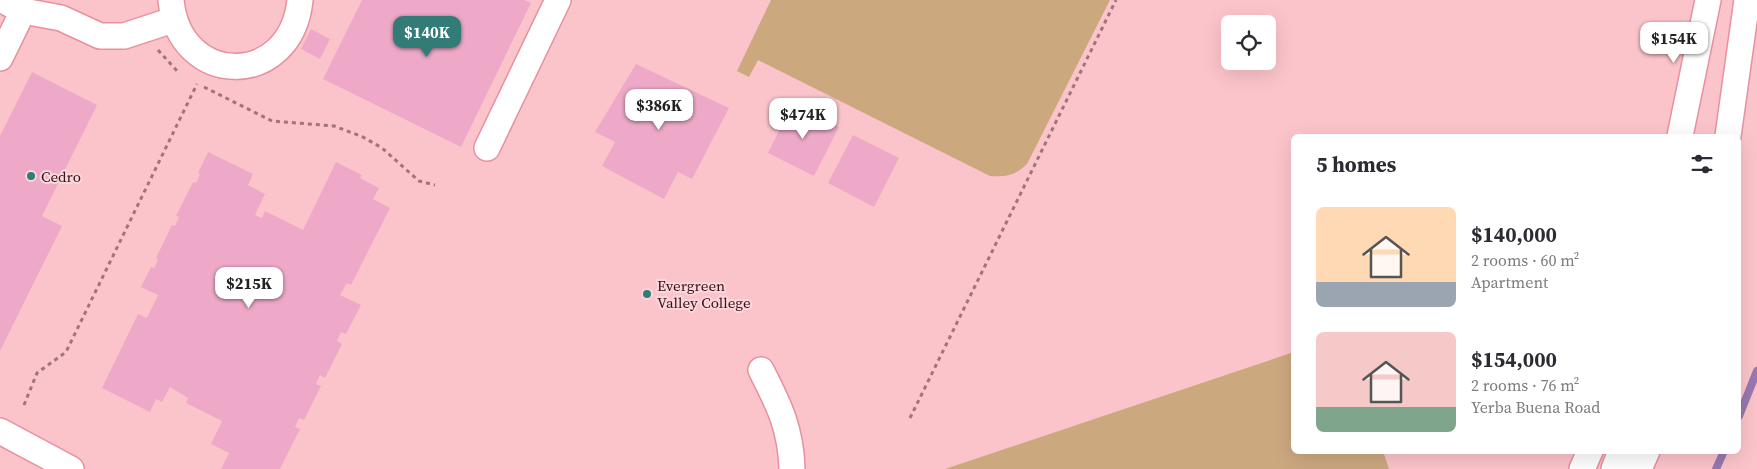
<!DOCTYPE html>
<meta charset="utf-8">
<style>
:root{--surface:#fff;--page:#f2f2f3;--text:#2b2b33;--muted:#7c7c81;--accent:#337b77}
body{margin:0;font-family:"Source Serif 4",serif;background:var(--page);color:var(--text);height:100vh;display:flex;flex-direction:column;font-size:19px;white-space:nowrap}
*{box-sizing:border-box;margin:0}
p{font-size:16px;color:var(--muted)}
.icon{flex:none;width:28px;height:28px;fill:none;stroke:currentColor;stroke-width:2;stroke-linecap:round;stroke-linejoin:round}
.map{position:relative;flex:1;overflow:hidden}
.panel{position:absolute;left:1291px;top:134px;width:450px;height:320px;display:flex;flex-direction:column;background:var(--surface);border-radius:8px;box-shadow:0 5px 20px #0002}
.panel>*{flex:none}
.tools{position:absolute;left:1221px;top:15px;display:grid;gap:10px}
.tools a{display:grid;place-items:center;width:55px;height:55px;border-radius:8px;background:var(--surface);box-shadow:0 5px 20px #0002;font-size:25px}
.price{position:absolute;translate:-50% -42px;padding:0 11px;border-radius:10px;background:#fff;color:#222;font-size:16px;line-height:32px;filter:drop-shadow(0 1px 2px #0008)}
.price::after{content:'';position:absolute;left:50%;top:30px;width:15px;height:11px;margin-left:-8px;background:inherit;clip-path:polygon(0 0,100% 0,50% 100%)}
.price.on{background:var(--accent);color:#fff}
ul{padding:0;list-style:none}
li{display:flex;align-items:center;gap:15px;height:125px;padding:0 25px}
li span{display:grid;place-items:center;flex:none;width:140px;height:100px;border-radius:8px;color:#555}
li>.icon{margin-inline-start:auto}
span .icon{width:60px;height:60px;fill:#fffc;stroke-width:1}
li b{font-size:21px}
h2{display:flex;justify-content:space-between;align-items:center;height:60px;padding:0 25px;font-size:21px}
.map>svg:first-child{display:block}
.grass{fill:#cca87f}
.lines{fill:none;stroke-linecap:round;stroke-linejoin:round}
.stream{stroke:#9878b0;stroke-width:8}
.building{fill:#eea9c8}
.minor-casing{stroke:#e8909e;stroke-width:28}
.path{stroke:#a1747a;stroke-width:3;stroke-dasharray:4 4;stroke-linecap:butt}
.minor{stroke:#fff;stroke-width:25}
.poi-dot{fill:#337b77;stroke:#fcd6db;stroke-width:2}
.labels{text-anchor:middle;dominant-baseline:central;stroke-width:4;stroke-linejoin:round;paint-order:stroke}
.poi-label{font-size:15px;fill:#331218;stroke:#fcd6db;text-anchor:start}
</style>
<div class="map">
<svg width="1757" height="469" viewBox="0 0 1757 469">
<rect width="100%" height="100%" fill="#fbc4ca"/>
<!-- grass -->
<path class="grass" d="M771,0H1110L1027,164C1016,175 1006,177 990,176L758,60L749,77L737,71Z
M1294,352V451H1383L1389,469H945Z"/>
<g class="lines">
<!-- stream -->
<path class="stream" d="M1739,416L1757,371
M1716,469L1724,451"/>
</g>
<!-- building -->
<path class="building" d="M362,0H524L531,3L461,147L323,79Z
M311,29L330,39L320,59L301,49Z
M636,64L729,108L692,179L678,172L664,199L602,166L615,142L595,132Z
M32,72L97,105L42,216L62,226L0,351V136Z
M792,104L839,127L814,176L768,153Z
M853,135L899,158L874,207L828,183Z
M208,152L253,174L248,185L265,194L255,215L262,218L265,211L303,230L336,162L362,175L360,178L379,188L373,199L390,208L351,285L347,283L340,295L361,305L346,334L341,332L337,341L342,344L325,378L320,375L316,384L321,386L304,420L299,418L295,427L300,429L280,469H221L229,453L211,444L222,421L186,403L188,398L170,387L162,402L156,399L150,412L102,388L138,314L147,318L158,295L141,287L151,267L154,268L158,260L156,258L172,225L175,226L179,217L176,216L193,182L196,183L200,174L198,173Z"/>
<g class="lines">
<!-- minor casing -->
<g class="minor-casing">
<path id="minor" d="M2,0L23,11L61,18L100,36H124L173,20
M171,0C179,88 291,89 300,0
M0,58L23,11
M1680,136L1708,0
M1728,136L1747,0
M487,148L558,0
M761,370C779,405 791,429 792,469
M0,431L71,469
M1582,469L1590,451
M1614,469L1621,451
M1639,469L1647,451"/>
</g>
<!-- path -->
<path class="path" d="M158,50L179,73
M204,87L272,121L334,126L363,137L382,148L419,181L435,185
M24,405L37,373L66,352L197,84
M910,418L1116,0"/>
<!-- minor -->
<use href="#minor" class="minor"/>
</g>
<!-- markers -->
<g class="poi-dot">
<circle cx="31" cy="176" r="5"/>
<circle cx="647" cy="294" r="5"/>
</g>
<g class="labels">
<!-- poi labels -->
<g class="poi-label">
<text x="41" y="176">Cedro</text>
<text x="657" y="285">Evergreen<tspan x="657" dy="17">Valley College</tspan></text>
</g>
</g>
</svg>
<div class="tools">
<a><svg class="icon" aria-label="locate" viewBox="0 0 24 24"><circle cx="12" cy="12" r="6"/><path d="M12 2v4M12 18v4M2 12h4M18 12h4"/></svg></a>
</div>
<b class="price on" style="left:427px;top:58px">$140K</b>
<b class="price" style="left:1674px;top:64px">$154K</b>
<b class="price" style="left:659px;top:131px">$386K</b>
<b class="price" style="left:803px;top:140px">$474K</b>
<b class="price" style="left:249px;top:309px">$215K</b>
<section class="panel">
<h2>5 homes<svg class="icon" aria-label="filters" viewBox="0 0 24 24"><path d="M4 7h16M4 17h16"/><circle cx="9" cy="7" r="2"/><circle cx="15" cy="17" r="2"/></svg></h2>
<ul>
<li><span style="background:linear-gradient(#ffd9b3 75%,#9aa5b1 0)"><svg class="icon" aria-label="home" viewBox="0 0 24 24"><path d="M3 11l9-7 9 7M6 9v11h12V9"/></svg></span><div><b>$140,000</b><p>2 rooms · 60 m²</p><p>Apartment</p></div></li>
<li><span style="background:linear-gradient(#f6c9c9 75%,#7fa58c 0)"><svg class="icon" aria-label="home" viewBox="0 0 24 24"><path d="M3 11l9-7 9 7M6 9v11h12V9"/></svg></span><div><b>$154,000</b><p>2 rooms · 76 m²</p><p>Yerba Buena Road</p></div></li>
</ul>
</section>
</div>
